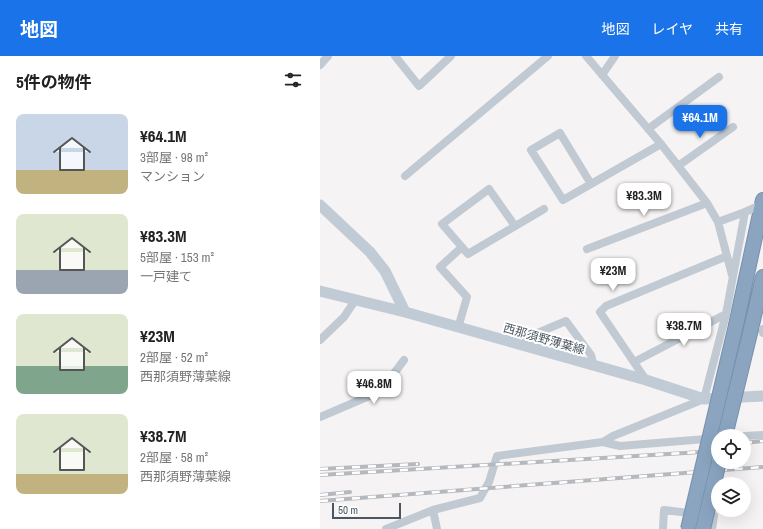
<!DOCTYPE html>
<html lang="ja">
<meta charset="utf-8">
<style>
:root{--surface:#fff;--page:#f6f6f6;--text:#222;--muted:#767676;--accent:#1a73e8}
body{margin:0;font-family:"Archivo Narrow","Noto Sans JP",sans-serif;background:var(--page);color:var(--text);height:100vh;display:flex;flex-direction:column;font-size:15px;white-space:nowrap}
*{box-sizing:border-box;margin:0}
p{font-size:13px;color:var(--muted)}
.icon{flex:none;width:22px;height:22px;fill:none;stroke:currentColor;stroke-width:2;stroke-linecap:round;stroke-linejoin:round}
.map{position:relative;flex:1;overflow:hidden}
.drawer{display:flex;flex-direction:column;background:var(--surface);width:320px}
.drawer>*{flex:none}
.buttons{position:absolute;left:391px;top:373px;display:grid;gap:8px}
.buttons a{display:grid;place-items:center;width:40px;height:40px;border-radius:50%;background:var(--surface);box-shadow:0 4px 16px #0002;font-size:20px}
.scale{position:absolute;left:12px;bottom:10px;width:69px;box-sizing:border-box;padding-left:4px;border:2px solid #4a5661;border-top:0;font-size:11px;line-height:14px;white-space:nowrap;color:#4a5661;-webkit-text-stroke:3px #fff;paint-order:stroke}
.price{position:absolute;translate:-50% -34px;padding:0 9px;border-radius:8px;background:#fff;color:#222;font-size:13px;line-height:26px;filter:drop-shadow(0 1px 2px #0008)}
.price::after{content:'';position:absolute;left:50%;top:24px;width:12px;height:9px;margin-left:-6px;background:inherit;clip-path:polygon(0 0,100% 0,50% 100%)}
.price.on{background:var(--accent);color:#fff}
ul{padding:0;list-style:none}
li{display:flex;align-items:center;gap:12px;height:100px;padding:0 16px}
li span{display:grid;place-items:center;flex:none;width:112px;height:80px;border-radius:8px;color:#555}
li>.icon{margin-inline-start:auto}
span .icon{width:48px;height:48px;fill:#fffc;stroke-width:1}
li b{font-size:17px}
h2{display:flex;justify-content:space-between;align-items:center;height:48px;padding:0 16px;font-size:17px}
header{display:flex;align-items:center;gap:24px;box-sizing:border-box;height:56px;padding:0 20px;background:var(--accent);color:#fff}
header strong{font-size:19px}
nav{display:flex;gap:22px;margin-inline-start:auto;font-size:14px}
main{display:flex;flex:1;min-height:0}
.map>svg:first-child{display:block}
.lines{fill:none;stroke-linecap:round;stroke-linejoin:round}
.highway-casing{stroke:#7690ad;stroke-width:16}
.street{stroke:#c1cad2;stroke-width:8}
.secondary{stroke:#c1cbd6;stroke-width:11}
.highway{stroke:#8ba5c1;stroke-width:14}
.rail-casing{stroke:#b5b8bd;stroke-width:4}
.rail{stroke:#fff;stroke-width:2.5;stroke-dasharray:8;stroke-linecap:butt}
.highway-bridge-casing{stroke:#7690ad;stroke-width:16;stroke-linecap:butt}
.highway-bridge{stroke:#8ba5c1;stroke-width:14}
.labels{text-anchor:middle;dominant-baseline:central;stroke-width:4;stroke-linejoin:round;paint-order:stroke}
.street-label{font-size:12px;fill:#4a5661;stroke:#fff}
</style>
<header>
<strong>地図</strong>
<nav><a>地図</a><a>レイヤ</a><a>共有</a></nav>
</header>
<main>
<section class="drawer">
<h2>5件の物件<svg class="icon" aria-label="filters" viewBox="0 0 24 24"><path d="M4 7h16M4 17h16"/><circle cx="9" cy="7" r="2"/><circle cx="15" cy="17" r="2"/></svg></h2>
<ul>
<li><span style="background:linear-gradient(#c9d6e8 70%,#c2b280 0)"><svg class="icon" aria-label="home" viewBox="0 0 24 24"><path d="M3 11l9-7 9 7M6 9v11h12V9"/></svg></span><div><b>¥64.1M</b><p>3部屋 · 98 m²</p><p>マンション</p></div></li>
<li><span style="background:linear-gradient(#dfe7d0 70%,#9aa5b1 0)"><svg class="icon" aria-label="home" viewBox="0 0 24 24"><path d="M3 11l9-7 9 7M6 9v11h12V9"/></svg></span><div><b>¥83.3M</b><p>5部屋 · 153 m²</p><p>一戸建て</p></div></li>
<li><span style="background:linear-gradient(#dfe7d0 65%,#7fa58c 0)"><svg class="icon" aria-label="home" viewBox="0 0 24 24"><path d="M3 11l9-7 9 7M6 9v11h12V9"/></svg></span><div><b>¥23M</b><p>2部屋 · 52 m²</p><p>西那須野薄葉線</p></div></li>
<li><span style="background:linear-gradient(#dfe7d0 75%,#c2b280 0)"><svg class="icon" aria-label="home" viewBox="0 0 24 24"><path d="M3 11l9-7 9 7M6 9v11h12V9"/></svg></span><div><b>¥38.7M</b><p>2部屋 · 58 m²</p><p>西那須野薄葉線</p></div></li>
</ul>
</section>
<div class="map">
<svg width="443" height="473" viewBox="0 0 443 473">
<rect width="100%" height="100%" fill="#f5f3f3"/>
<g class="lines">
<!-- highway casing -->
<g class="highway-casing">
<path id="highway" d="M416,269L443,144
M431,273L443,221"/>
</g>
<!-- street -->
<path class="street" d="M75,0L99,30L131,0
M266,0L341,88L387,147L398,166L412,219
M0,9L8,0
M282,19L295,0
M328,73L399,21
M358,110L413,71
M85,120L228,0
M271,128L240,77L211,94L243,144L341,88
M398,166L425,156
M195,170L169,133L122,168L148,198L224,153
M267,193L387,147
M138,272L147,241L120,211L142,191
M443,273V277
M0,284L24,261L36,243
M204,290L208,281L246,265L271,299L274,310
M314,306L406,258
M326,324L280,256L286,250L407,200
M0,361L61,335L84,304
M424,380L443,379
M283,386L300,390L398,382
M113,454L117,473
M66,473L113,454L160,442L169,426L177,400L283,386L293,380L384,343L406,258L425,156L443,148
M343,473L344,454L394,460L392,473"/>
<!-- secondary -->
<path class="secondary" d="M0,149L50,196L65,215L85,256
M0,235L85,256L326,324L384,343L443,340"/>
<!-- highway -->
<use href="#highway" class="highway"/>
<!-- rail casing -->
<g class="rail-casing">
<path id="rail" d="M424,387L443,385
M0,413L98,408
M0,419L398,395
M0,439L30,436
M0,445L443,411"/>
</g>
<!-- rail -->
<use href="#rail" class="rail"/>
<!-- highway-bridge casing -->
<g class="highway-bridge-casing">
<path id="highway-bridge" d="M405,380L431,273
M368,473L416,269
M383,473L399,406"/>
</g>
<!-- highway-bridge -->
<use href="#highway-bridge" class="highway-bridge"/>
</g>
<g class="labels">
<!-- street labels -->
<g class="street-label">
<text transform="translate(224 283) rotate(16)">西那須野薄葉線</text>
</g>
</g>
</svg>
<div class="buttons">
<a><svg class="icon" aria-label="locate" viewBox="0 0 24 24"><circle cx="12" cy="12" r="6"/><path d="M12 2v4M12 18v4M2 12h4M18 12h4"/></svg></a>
<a><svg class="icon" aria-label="layers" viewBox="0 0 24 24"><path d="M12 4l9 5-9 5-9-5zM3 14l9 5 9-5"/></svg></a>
</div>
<div class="scale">50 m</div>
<b class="price on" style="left:380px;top:83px">¥64.1M</b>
<b class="price" style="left:324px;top:161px">¥83.3M</b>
<b class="price" style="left:293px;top:236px">¥23M</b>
<b class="price" style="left:364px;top:291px">¥38.7M</b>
<b class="price" style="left:54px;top:349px">¥46.8M</b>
</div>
</main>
